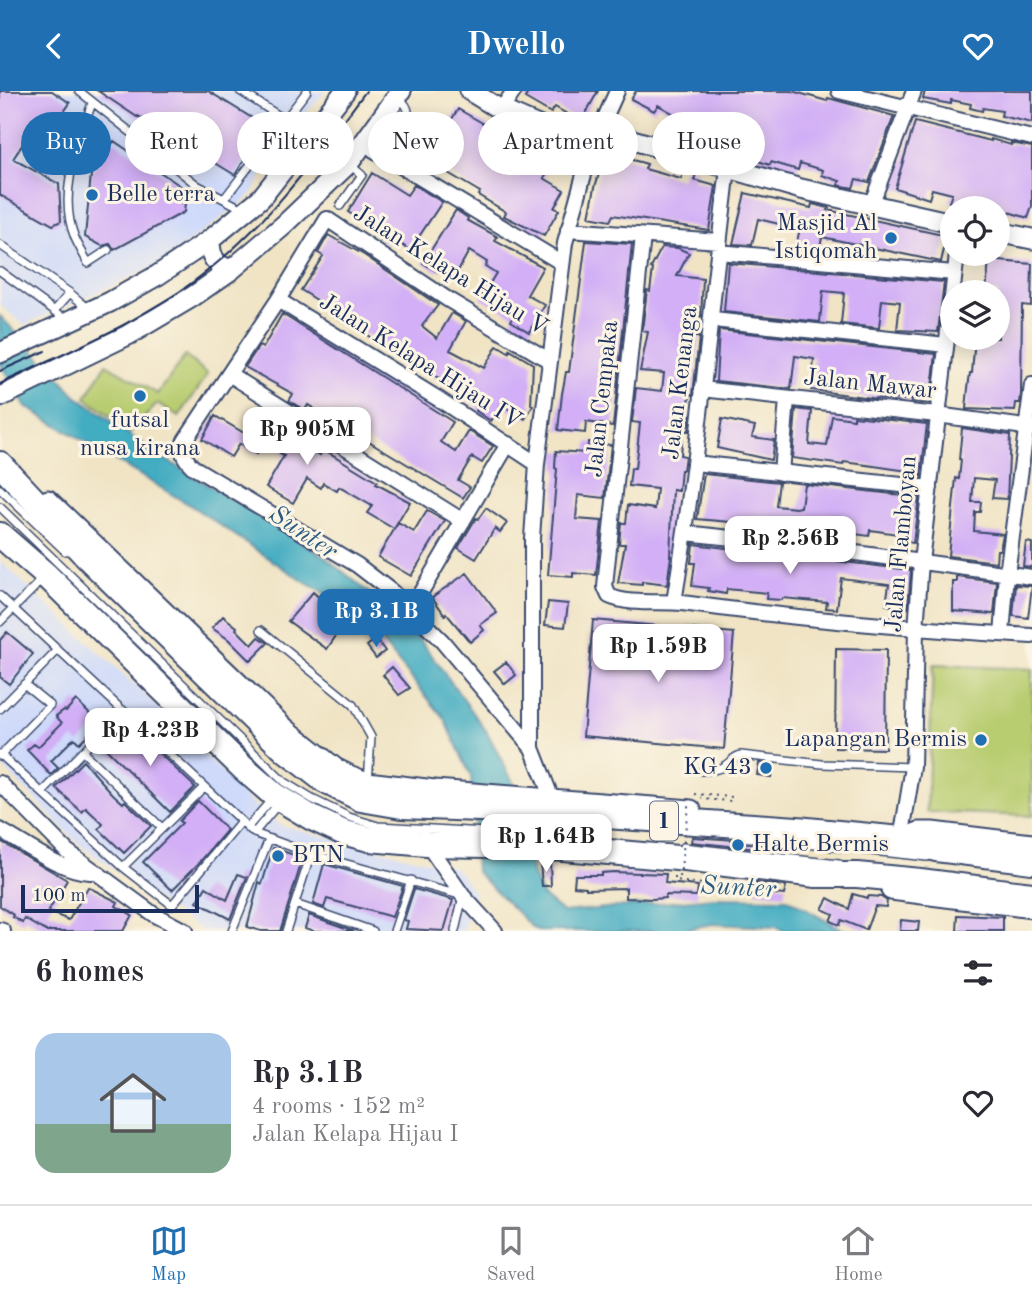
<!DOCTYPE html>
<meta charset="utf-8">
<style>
:root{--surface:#fff;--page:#f7f7f7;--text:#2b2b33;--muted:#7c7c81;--line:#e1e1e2;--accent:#1f6fb2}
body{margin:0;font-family:"Old Standard TT",serif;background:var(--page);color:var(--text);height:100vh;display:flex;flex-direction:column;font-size:26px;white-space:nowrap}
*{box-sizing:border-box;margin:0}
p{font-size:23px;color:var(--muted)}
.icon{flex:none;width:38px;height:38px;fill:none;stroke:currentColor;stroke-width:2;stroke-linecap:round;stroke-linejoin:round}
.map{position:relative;height:840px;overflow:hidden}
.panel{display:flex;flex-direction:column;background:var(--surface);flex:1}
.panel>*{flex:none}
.hud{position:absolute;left:21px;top:21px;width:990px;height:63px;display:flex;gap:14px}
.tools{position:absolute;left:940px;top:105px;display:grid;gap:14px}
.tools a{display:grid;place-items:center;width:70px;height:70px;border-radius:50%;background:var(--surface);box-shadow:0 4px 18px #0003;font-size:35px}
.scale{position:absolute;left:21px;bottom:18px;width:178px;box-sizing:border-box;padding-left:7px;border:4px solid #1b2f5e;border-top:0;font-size:19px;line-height:24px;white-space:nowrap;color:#1b2f5e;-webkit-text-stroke:5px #fcf5e5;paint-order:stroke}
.price{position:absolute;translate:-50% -60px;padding:0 16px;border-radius:14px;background:#fff;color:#222;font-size:23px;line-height:46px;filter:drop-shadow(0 2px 4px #0008)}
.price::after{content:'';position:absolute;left:50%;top:42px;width:21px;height:16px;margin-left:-10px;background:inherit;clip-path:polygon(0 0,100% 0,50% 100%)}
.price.on{background:var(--accent);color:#fff}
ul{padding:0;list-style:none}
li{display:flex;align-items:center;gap:21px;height:175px;padding:0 35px}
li+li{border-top:2px solid var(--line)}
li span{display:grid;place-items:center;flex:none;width:196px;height:140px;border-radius:21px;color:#555}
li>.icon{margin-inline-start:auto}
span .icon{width:84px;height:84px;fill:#fffc;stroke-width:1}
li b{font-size:30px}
h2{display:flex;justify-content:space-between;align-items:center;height:84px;padding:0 35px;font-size:30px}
.pill{padding:0 24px;border-radius:32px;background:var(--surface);box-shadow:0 4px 18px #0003;font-size:24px;line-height:63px}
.pill.on{background:var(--accent);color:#fff}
header{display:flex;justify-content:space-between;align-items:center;height:91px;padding:0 35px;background:var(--accent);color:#fff;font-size:32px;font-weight:600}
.dock{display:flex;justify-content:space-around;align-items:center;height:98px;border-top:2px solid var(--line);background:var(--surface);font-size:19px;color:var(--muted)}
.dock a{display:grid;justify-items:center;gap:4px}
.dock .on{color:var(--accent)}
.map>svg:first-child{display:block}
.built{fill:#cfdafa}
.green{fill:#b8cc70;stroke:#6a7e67;stroke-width:2}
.water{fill:#42acc1;stroke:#2e6e90;stroke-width:2}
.building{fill:#d2aff6}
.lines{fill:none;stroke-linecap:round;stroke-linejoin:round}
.lane-casing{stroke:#3b4a6d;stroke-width:10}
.street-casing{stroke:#3b4a6d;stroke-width:18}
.secondary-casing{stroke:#3b4a6d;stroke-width:23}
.highway-casing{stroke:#3b4a6d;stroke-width:28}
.path{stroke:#3b4a6d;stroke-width:2;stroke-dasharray:2 5;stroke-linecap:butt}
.lane{stroke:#fff;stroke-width:7}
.street{stroke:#fff;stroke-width:14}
.secondary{stroke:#fff;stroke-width:19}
.highway{stroke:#fff;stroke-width:24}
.tram{stroke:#1b2f5e;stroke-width:2}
.path-bridge{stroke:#3b4a6d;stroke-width:2;stroke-dasharray:2 5;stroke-linecap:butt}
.poi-dot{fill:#1f6fb2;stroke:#fcf5e5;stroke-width:2.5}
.labels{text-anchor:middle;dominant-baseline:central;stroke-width:6;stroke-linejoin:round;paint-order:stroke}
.shield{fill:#fcf5e5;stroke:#5e6a86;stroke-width:2}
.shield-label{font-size:23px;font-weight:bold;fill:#1b2f5e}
.poi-label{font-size:24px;fill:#1b2f5e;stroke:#fcf5e5;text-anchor:start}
.street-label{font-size:24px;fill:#1b2f5e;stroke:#fcf5e5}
.water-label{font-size:26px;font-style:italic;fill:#295b81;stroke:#fcf5e5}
</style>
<header><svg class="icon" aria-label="back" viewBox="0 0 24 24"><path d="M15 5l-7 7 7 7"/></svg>Dwello<svg class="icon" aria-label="heart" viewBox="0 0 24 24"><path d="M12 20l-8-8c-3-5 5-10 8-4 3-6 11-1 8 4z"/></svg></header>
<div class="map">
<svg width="1032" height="840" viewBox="0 0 1032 840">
<rect width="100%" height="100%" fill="#fcf5e5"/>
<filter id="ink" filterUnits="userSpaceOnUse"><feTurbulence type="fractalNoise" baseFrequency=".0143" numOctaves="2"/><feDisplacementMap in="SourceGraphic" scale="14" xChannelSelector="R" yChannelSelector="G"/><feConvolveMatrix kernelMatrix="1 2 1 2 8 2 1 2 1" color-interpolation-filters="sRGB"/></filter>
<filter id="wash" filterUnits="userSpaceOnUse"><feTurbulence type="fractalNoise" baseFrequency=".00686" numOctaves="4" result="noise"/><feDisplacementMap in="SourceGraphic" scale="28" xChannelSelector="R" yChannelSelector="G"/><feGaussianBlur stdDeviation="1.57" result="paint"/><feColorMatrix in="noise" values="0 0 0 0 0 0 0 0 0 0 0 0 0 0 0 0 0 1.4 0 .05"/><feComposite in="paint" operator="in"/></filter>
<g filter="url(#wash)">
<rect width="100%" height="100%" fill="#f0e4c5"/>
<!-- built -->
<path class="built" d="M0,0H326L293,37L249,106L160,173L24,234L0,214Z
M0,470L143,602L257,717L282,735L456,777L475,802L463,840H203L82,756L0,673Z"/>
<!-- green -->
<path class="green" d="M185,265L208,283L179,326L157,313L131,341L86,307L106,273L158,303Z
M933,574L1032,578V725L927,721Z"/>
<!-- water -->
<path class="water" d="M0,225L76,305L152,360L324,465L412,537L487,641L513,691L533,784L542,804L563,821L713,807L787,808L845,840H785L774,836L712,833L678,840H539L533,837L476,780L471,686L445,628L372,539L344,513L306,492L196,418L25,315L0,272Z"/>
<g id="blocks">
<!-- building -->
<path class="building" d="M0,0H52L70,12L42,53L28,45L13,68L59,93L61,130L53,134L0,104Z
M98,0H208L265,35L235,84L138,25L137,26Z
M529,0H598L581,31L555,16L551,22L525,7Z
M636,0H792L827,10L828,7L894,25L869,91L856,88L853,97L838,94L840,90L822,84L823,79L800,72L798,79L771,71L770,74L755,69L758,58L736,51L732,57L714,47L710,53L693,43L692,46L680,39L685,29L658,14L654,20L631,8Z
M925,0H1032V32L1001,25L1002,20L983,17L982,20L970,17L971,13L951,9V13L923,8Z
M458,18L493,38L496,34L511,43L509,47L539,64L540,61L555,69L544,87L564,99L554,117L559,119L544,145L504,125L506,121L478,104L480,101L443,79L457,55L441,46Z
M915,31L991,50V48L1011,54V52L1032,56V116L1028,127L1005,120L1003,130L998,129V117H969L949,111L952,103L932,98L929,108L895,97Z
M114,50L185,98L179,106L180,111L185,113L184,121L114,159L110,153L102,155L85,146L91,83Z
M601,59H619L618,65L647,73L645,78L681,88L685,77L697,80L694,89L716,95L709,139L613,124L610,130L589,126L595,96L603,70L598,69Z
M564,60L576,67L569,80L556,73Z
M372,82L407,104L414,94L442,111L410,159L393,148L389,154L379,148L382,143L348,121Z
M745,102L811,117L812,113L829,117L828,119L947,145L941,171L822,146L819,160L795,158L800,138L758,128L752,154L733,153Z
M456,119L468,127L467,129L498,146L495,150L543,176L527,204L545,214L529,241L511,230L514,224L481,207L496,182L485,175L487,171L469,160L455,185L440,176L438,181L423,172Z
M328,144L364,164L438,214L422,235L437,247L452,222L466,230L450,259L484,277L497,255L509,262L510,259L533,273L531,314L533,315L525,328L501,314L491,330L476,320L478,316L389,253L387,256L328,221L329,219L320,211L301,199L323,165L318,162Z
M586,150L632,153L613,335L586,331L585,342L558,339L562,303L566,281H569Z
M662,156L678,157L689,162L677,185L703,188L701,226L697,225L695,246H699L693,304L690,303L688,323L690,324L688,340L682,339L680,364L685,365L683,379H681L679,400L673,399L670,465H671L667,494L642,491V494L618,492L625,453H619L621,432H626L628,414L655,418L657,398L629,395L631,378H635L640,332L632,331L636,297L662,300L664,282L640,280L648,241L642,240L647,199L650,200L653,178L651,177Z
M989,169L1032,173L1031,215L1022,214L1021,302L1020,312H1016L1015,320L966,318L968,297L970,282H972L975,247H998V201H986Z
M728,172L944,191L938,241L897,239L900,211L882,209L879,237L841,233L844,202L823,200L820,231L724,221Z
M282,223L453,331L441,351L456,361L469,340L493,355L482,372L472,366L458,389L470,396L463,407L372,352L346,334L347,332L328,321L326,325L308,314L305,319L289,310L293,303L245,276L259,255L263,257Z
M719,239L936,263L930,313L911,311L912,309L871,307L811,299L814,268L795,265L791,298L716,290Z
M796,318L812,320L809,353L827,355L832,325L854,328V325L927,333L921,385L907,384L908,380L867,374L844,371L843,374L792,367Z
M264,319L307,347L303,354L320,364L323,358L377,391L376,393L410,411L394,438L367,422L372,415L339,396L337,400L323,392L321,397L307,388L293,412L266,396L284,365L280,363L287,351L269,340L256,363L239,353L231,366L202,348L215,325L249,345Z
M722,328L755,335L752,346L774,349L771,369L717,357Z
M962,337L1010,344L1007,408L992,407L995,389L974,387L972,411H981L980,421H975L974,440L1003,443L1000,459H997L996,471L948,465L956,387L959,388L961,369H959Z
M588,351L611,354L605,407L578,404L576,428L602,430L596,484L573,482V486L548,484L557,378L555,377L556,360L587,362Z
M704,383L779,391L776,415L796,417L801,416L804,393L919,406L913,452L897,450L898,443L870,439L869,445L833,440L832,444L817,442L818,432L791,429L790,436L697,428Z
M486,417L507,432L500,441L495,437L476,468L458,457L476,427L478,428Z
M427,420L445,430L411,485L378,466L398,432L414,441Z
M1026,451L1032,452V476L1023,475Z
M693,453L911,479L908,517L886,514L889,493L841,487L837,518L826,517L827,511L782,507V509L766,508L767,502L727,498L726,503L708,500L709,497L692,495L695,472H691Z
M467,482L497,522L480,534L484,539L470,551L446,522L445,524L432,506Z
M957,486L997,491L994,523L953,520V491H957Z
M1016,494L1032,495L1028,527L1013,525Z
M313,501L349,534L341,544L338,542L327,558L288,530Z
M548,511L568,513L565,536L545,534Z
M223,525L237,536L236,538L252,554L259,546L268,552L250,570L228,548L212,537Z
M593,529L734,542L724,658L583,645Z
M7,541L33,563L9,593L0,586V549Z
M376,548L385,560L376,567L367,555Z
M836,558L886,559L885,658L835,657Z
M506,571L516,584L505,593L494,580Z
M392,576L410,597L399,604L383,584Z
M76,609L100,632L79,652L74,647L51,670L58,677L51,684L27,659L34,653L38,656L62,632L56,625L64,619L66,620Z
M127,632L195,696L170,721L105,657Z
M83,670L113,703L123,712L125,710L151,735L124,762L99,738L103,733L86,717L82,721L56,697Z
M759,672L773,674L771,686L757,684Z
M198,710L227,739L200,771L172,799L143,771L182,732L179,730Z
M692,746L736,749L740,752L786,757L785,761L691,751Z
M0,750L67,789L48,821L69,829L88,796L118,811L116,815L132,824L123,840H46L25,828L23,832L13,826L14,824L0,815Z
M273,757L303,767L280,840H261L247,836L259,791L262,793Z
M540,770L550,771L551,795H542Z
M324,773L403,795L392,826L327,808L324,817L313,813Z
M613,781L666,783L665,792L698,795L697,805L665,804V807L653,808L626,807V797L586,798V796L574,795L575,784H601V782Z
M238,783L247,786L230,828L197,811L206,796L227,809Z
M756,792L786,795L784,804L755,801Z
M414,798L453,809L444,840L406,838L408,830L404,829Z
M853,803L867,807L868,805L881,806L887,810L886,816L875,815L866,839L841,829L839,834L830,830L833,823L822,818L828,807L849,818Z
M309,824L354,840H313L305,837Z
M958,824L1003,826V840H957Z
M901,829L919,831L918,840H900Z"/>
</g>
</g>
<g filter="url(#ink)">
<use href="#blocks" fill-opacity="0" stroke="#3b4a6d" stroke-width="2"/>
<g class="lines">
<!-- lane casing -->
<g class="lane-casing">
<path id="lane" d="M79,0L197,94L243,118
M240,0L284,28L305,46
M92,12C78,53 57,104 75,147C79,156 84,164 88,172L108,159
M284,28L291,29L310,44
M396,45C407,28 416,21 398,6
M185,107L197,94
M224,108L307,0
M340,115L362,84L349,73
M0,154L70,202L90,219
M0,180L66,228
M55,219L70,202
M0,398L65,460
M0,416L284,691L312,708L349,726L378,735L521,743
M0,505L254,742L311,763L463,805L455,840
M0,531L44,487
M261,539L353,614L371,646L368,691
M0,618L58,559
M83,661L162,737
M0,663L123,776L172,814L241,731
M0,665L50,614L24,593
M701,680C707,679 714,680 720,677C729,674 732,666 741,664L822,673L913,676
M43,701L123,619
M247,737L272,708
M254,742L278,713
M741,746L927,766
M683,756L839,773
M123,776L204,696
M295,813L373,840
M232,840L269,748
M286,840L311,763
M394,840L411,789"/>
</g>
<!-- street casing -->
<g class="street-casing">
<path id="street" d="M839,0L1032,47
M501,19L514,0
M365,51L374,59L562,172
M871,114L914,0
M568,139L719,150
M643,145L607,475L605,496L609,505C627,514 661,510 682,512C799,528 915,538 1032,545
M718,161L954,182
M278,209L440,309L537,373
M713,229L946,254
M229,283L463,430
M702,298L937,324L1032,337
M694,372L930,397
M781,382L787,308
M686,442L804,455L1032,486
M674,511C698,368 710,222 728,78
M411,518L508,353
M1002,543L1007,483L1032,294
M532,657L442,550L392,501L357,474L193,376C185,368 179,360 185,349L278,209L327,128L447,208L550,270
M0,692L67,760L153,823L185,840
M552,708L532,657V447L537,373L565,152L591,58L617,0
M0,739C25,753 61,780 90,781
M901,748L913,676L916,538L921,471L957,163
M427,753L463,805L495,840
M0,839L3,840"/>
</g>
<!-- secondary casing -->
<g class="secondary-casing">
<path id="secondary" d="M470,0L501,19L566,47H626L801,98L952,132
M998,141L1032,148
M210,149C210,166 215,174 231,179
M0,262L110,211L158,184L210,149L261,107L345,0
M0,306L128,244L192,206L231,179L284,134L349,72L401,0
M48,409L286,638L335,677L351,685L367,691L435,699L691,719
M901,748L919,741H932L1032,753
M891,799L1032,817"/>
</g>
<!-- highway casing -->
<g class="highway-casing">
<path id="highway" d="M0,373L88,467L286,660L325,690L361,708L402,715L531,720L797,738L901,748L936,758L1032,770
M0,444L46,484L243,677L274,704L312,727L342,741L369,748L427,753L540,755L677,767L816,784H857L920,790L1032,804"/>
</g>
<!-- path -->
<path class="path" d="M695,703L732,706L731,710L701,708
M675,786V790L740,797V794"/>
<!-- lane -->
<use href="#lane" class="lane"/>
<!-- street -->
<use href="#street" class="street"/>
<!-- secondary -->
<use href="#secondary" class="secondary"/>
<!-- highway -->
<use href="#highway" class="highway"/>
<!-- tram -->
<path class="tram" d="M0,280L45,260
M0,293C60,264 124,238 179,201C257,148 311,74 366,0"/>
<!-- path-bridge -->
<path class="path-bridge" d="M680,786L689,707"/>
</g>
</g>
<!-- markers -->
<g class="poi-dot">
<circle cx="92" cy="104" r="7"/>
<circle cx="891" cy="147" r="7"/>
<circle cx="140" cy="305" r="7"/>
<circle cx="981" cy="649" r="7"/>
<circle cx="766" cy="677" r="7"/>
<circle cx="738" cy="754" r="7"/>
<circle cx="278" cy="765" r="7"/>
</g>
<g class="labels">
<!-- shield labels -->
<rect class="shield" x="650" y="710.5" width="28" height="39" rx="5"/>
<g class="shield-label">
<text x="664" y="730">1</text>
</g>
<!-- poi labels -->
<g class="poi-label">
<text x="106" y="104">Belle terra</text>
<text x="877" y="133" text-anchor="end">Masjid Al<tspan x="877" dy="28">Istiqomah</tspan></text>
<text x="140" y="330" text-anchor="middle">futsal<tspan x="140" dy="28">nusa kirana</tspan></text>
<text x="967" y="649" text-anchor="end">Lapangan Bermis</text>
<text x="752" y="677" text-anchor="end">KG 43</text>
<text x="752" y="754">Halte Bermis</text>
<text x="292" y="765">BTN</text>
</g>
<!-- street labels -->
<g class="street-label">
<text transform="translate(450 180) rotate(32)">Jalan Kelapa Hijau V</text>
<text transform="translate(420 271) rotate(32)">Jalan Kelapa Hijau IV</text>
<text transform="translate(681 292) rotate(-83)">Jalan Kenanga</text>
<text transform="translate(870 294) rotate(6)">Jalan Mawar</text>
<text transform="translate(603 308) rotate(-84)">Jalan Cempaka</text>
<text transform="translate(902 453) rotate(-85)">Jalan Flamboyan</text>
</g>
<!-- water labels -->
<g class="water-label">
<text transform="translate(303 442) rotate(34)">Sunter</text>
<text transform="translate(738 797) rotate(3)">Sunter</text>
</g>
</g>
</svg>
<div class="tools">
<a><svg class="icon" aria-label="locate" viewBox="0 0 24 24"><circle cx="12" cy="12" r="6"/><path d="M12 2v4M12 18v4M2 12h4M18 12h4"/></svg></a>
<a><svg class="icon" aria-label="layers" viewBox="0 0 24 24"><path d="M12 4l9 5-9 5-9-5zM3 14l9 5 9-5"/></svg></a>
</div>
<div class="scale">100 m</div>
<b class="price" style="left:307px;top:376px">Rp 905M</b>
<b class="price" style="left:790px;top:485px">Rp 2.56B</b>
<b class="price on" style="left:376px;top:558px">Rp 3.1B</b>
<b class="price" style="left:658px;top:593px">Rp 1.59B</b>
<b class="price" style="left:150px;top:677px">Rp 4.23B</b>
<b class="price" style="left:546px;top:783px">Rp 1.64B</b>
<div class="hud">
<a class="pill on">Buy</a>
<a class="pill">Rent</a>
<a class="pill">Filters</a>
<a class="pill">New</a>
<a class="pill">Apartment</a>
<a class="pill">House</a>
</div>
</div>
<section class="panel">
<h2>6 homes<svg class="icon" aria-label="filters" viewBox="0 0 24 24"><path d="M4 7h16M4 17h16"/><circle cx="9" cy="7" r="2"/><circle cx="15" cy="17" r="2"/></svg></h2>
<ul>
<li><span style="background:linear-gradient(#a9c7e8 65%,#7fa58c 0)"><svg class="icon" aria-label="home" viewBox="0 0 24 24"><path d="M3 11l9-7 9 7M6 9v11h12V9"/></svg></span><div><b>Rp 3.1B</b><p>4 rooms · 152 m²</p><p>Jalan Kelapa Hijau I</p></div><svg class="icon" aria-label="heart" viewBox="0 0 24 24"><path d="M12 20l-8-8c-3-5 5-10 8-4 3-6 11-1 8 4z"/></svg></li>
</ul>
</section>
<nav class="dock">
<a class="on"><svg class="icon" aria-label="map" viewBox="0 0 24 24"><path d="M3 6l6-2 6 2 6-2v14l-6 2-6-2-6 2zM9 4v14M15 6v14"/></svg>Map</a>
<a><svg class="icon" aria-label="saved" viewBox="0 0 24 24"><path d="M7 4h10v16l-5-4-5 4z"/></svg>Saved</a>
<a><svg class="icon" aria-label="home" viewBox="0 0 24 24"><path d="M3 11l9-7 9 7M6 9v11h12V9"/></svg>Home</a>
</nav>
